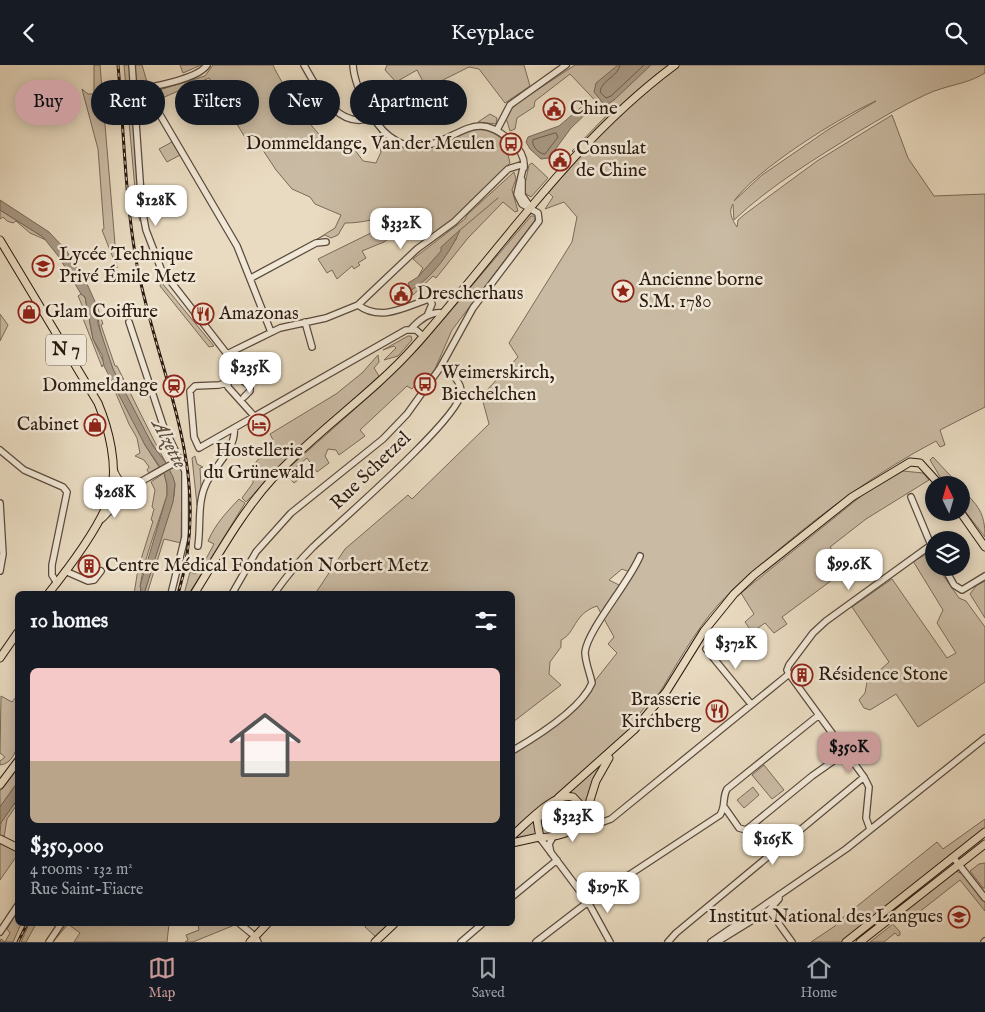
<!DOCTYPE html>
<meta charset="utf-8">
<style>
:root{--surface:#171b24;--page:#20242c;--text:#f1f3f6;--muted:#9ea1a6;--line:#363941;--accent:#c59692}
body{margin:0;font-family:"IM FELL English",serif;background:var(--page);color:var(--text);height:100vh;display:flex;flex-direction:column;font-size:19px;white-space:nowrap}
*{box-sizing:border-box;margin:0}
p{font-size:16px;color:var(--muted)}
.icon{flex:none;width:28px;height:28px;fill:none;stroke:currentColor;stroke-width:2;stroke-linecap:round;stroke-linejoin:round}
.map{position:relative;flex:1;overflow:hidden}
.side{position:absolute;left:15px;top:526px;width:500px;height:335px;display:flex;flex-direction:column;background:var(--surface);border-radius:8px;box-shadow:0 2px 12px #0003}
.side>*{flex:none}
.top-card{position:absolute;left:15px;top:15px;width:500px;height:45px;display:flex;gap:10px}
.needle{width:32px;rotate:355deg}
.tools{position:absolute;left:925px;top:411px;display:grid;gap:10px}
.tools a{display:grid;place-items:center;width:45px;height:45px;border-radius:50%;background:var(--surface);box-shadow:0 2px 12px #0003;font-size:25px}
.price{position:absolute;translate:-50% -42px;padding:0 11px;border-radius:10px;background:#fff;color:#222;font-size:16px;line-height:32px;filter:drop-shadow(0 1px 2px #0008)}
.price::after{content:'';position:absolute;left:50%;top:30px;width:15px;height:11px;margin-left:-8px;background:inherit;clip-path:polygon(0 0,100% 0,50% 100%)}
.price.selected{background:var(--accent);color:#111}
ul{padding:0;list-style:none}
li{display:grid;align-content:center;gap:10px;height:265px;padding:0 15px}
li span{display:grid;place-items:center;height:155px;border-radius:8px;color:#555}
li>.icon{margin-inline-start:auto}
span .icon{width:90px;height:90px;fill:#fffc;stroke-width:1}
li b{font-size:21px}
h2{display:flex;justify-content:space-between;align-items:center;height:60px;padding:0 15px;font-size:21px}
.pill{padding:0 18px;border-radius:22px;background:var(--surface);box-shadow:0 2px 12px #0003;font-size:18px;line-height:45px}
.pill.selected{background:var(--accent);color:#111}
header{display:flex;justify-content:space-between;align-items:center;height:65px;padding:0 15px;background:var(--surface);font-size:22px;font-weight:600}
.dock{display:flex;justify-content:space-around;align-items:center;height:70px;border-top:1px solid var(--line);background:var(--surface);font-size:14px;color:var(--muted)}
.dock a{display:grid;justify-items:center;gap:2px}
.dock .selected{color:var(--accent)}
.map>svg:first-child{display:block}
.green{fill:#c9baa3;stroke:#7a6a5a;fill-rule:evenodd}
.water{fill:#a89985;stroke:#766656}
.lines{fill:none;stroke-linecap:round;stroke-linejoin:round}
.shore{stroke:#6a5a4a;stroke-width:1}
.stream{stroke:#766656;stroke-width:1}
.minor-casing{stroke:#5a4a3c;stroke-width:8}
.major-casing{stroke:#2b1a10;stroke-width:9}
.minor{stroke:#f1e8d7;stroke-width:5.5}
.major{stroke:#e9dbc1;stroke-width:7}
.rail-casing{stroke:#2b1a10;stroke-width:3}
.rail{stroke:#f1e8d7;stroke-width:1;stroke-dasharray:4;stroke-linecap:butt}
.labels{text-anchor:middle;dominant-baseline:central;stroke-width:5;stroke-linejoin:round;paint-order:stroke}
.shield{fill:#f1e8d7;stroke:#66584c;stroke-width:1}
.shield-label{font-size:18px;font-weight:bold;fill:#2b1a10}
.poi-label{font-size:19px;fill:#2b1a10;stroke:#f1e8d7;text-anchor:start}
.street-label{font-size:19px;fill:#2b1a10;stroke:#f1e8d7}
.water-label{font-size:20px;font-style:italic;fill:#5d4d3f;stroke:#f1e8d7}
</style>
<header><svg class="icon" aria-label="back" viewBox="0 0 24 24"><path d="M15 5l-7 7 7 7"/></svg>Keyplace<svg class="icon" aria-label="search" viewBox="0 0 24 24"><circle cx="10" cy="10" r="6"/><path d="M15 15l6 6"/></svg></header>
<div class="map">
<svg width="985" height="877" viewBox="0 0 985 877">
<rect width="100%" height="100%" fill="#e9dbc1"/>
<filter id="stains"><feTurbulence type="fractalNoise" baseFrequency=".004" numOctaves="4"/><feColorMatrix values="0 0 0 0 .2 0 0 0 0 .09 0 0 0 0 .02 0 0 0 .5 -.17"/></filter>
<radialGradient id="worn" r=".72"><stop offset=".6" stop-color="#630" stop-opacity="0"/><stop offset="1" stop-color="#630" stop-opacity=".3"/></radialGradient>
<!-- green -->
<path class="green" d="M94,0H100L117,203L102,165L104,164L98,84L82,24L88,29H94Z
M124,0H142L147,17L134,19L144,156H140L137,147Z
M180,0H201L183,8Z
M213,0H273C279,15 310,62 322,72C331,78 345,84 355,85L363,96L376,98L381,87L379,79L380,66C428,122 463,34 505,77L510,98L447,159L427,173L420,163L407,159L384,177L362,186L366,193L358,198L360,200L354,204L352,201L337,214L332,205L327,208L318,194L379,164L384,154L382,152C369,156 357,158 345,158L338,170L331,173L325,170L314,176L335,163L341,150L315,139L310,132L292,124L276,105L253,70L246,74L209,13L162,33L163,37L158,38L156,26L205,11Z
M387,0H524L530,21L505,38L479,4L469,2L433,20L430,30L417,5L396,17L385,5Z
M575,0H985V8C966,20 945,20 925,30C901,41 880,54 858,67C815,94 771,120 734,155L733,139C728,146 732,155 737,162L738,155L745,149L817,96L892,50L908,93L934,131L985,129V342L940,365L945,380L940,382L936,376C879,406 827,444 777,486C757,503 736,520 718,540C694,567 676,601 657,632C647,639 637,649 634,661L513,767V686L575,641L617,588L608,579L614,572L597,541C573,549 576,568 561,575V582L550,597L549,609L561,620L513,657L512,529H315L345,484L408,430L412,434L489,359L482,333L486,326L518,292L509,278L572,177L577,152L564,137L545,144L553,132L546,125L576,90L572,86L608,49L570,9L535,36L534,42L517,53L515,64L510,66L506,53L511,44L519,37ZM876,36L829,64L762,110L734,136C757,104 838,53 876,36ZM622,504L632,508L623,522L609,515Z
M141,28L145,29L150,44H144L139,48V31Z
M490,49L497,53L496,59L478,57Z
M172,77L180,90L167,97L159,84Z
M532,98L548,113L531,132L526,129L524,124L529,100Z
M514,107L516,114L512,125L518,146L515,147L503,137L468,173L436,213L433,211L413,230L411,225L428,212L457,173L455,172L418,212L423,203L413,194L465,154L467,150Z
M0,145L43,172L46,175L30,168L16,156L13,158L7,156L3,152L0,154Z
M531,151H535V155L452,265L435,304L424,320L418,316L412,324L407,321L360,365L365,371L339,390L336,385L328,384L325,391L329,398L317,407L307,393L296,402L302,412L294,418L284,407L382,320L419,283Z
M162,212V218L214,281L209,282L160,221Z
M81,229L85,232L93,274L104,298L102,302L82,251L85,247L78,231Z
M97,241L103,259L101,260L115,301H117C133,333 148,365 166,398C138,362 98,287 97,241Z
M0,249L8,260L0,276Z
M408,271H411L412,275L398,291L384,295L396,283L394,281L383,285Z
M378,290L379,297L374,303L379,311L287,394L246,437L242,433L253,418V401L273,375L270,369L336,329L362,308Z
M108,310L132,352L145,380L159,402L149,408L147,405L149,402L144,395L135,391L140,388L137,373L129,359Z
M195,391L197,399L203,402L200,403L201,422L197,440L192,393Z
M933,392L959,420H945L930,395Z
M179,400L182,405L181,478L164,474L147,529H144L174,431L175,419L169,405Z
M903,406L923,408L929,415L866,454L830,482L847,504L782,552L787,559L774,568L765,558L752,567L745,557L754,549L741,528L865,428Z
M164,408L167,420V430C162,448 137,512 141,525L139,529H134L138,504L153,456L151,455L154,444L152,442L155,425L151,417Z
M961,423C978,441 985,447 985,472L961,441Z
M239,434L245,438L190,527L184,529L190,507L195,509L200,505L214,479L208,476C216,458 226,448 239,434Z
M927,489L934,496V502L938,503L959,533L966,536L985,562V617L918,662L896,629L870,645L864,643L859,635L865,628L867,617L889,597L852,542L892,514L947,593L956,588L937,558L943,545L913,496Z
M985,516V553L970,529L976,521Z
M1,631L12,637L17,631C18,650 25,697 0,700V696L5,692L0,688Z
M764,700L784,725L772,734L752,710Z
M599,701L601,702L586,742L567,729Z
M17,702V718L0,742V726Z
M753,722L759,730L744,743L737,735Z
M14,739L16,741L7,754L4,772L0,770L1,756Z
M985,754V763L841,877H811L835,861L841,854L937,777L943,784Z
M532,756H535L536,770L513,775Z
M0,778L17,787L18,789L0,815Z
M985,798V823H983L970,806L979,799Z
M956,806L963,809L985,837V846L960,815L909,855L911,859L906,858L900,848Z
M17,847L18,859H21L13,877H0L1,874L5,877L10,868L7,864Z
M29,859H36L26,877H21Z
M64,859H169L167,877H74L80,868L68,859L53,877Z
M198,859H237L193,877H185L188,875L186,870L199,865Z
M366,859H394L378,874L365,862Z
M893,859L900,867V870L898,871L895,868L884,877H870Z"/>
<!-- water -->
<path class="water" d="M618,0H651L614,35L608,39L603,38L594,27L596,18Z
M585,39H590L592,43L571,63L549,93L541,94L530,84L526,77L528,72L559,61Z
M0,135L49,167L66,185L88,221L97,241L98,259L113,304L153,381L166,398L173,412L175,419L173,437L144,529H139L141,525L140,521L167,430V420L164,408L145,380L104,301L102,290L93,274L85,232L81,229L59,192L43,172L0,145Z
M460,165C451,187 431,214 411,225L408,218L418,212L441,186V182Z
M17,718V735L0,759V742Z"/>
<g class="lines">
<!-- shore -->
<path class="shore" d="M620,0C618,12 602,14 600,27L606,33L611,31L644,0
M556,68L558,72L545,89C539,89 531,81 533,75Z"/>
<!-- stream -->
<path class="stream" d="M460,165L498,133"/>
<!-- minor casing -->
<g class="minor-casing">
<path id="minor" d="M132,0L142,144L146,165L161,204L227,289L228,322L255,352
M304,0C318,25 339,67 373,52
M353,0C354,18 363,35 372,50C384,72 406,88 432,79C465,68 478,46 512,77C520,84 525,92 524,103
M149,23L156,43L237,181L271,267
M134,24C150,23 198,14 207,0
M497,65L510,40L566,0
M522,115V130L531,143
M251,213L316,178L326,177
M358,240C381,257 405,242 429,234L432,239L427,251
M129,257L163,360L185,406V472L171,529
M305,257L312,282
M411,264C419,255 430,246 443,248
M227,289L280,263L326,253L358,240L417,184L454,157L508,104L524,99
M227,304L250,321V326L244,332
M226,318L219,320L195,321L190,326L194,372L199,383L406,265H416L423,271
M0,385L24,405L63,422L67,427L52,500V510L57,518
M114,405C118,416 123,420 135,419
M111,428L126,425L181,394
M911,432L931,480
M0,438L3,489L0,506
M102,454L130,425
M198,481C201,461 197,438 206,419C214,401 237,383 234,363
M944,502L954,520L962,525L985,511
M65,506L88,516L94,515L101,506
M232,529L256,487L291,448L383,374L407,349L440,303L473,243L539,156L538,148L522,139L517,129L524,99
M274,529C286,512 299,496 313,482C337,459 460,353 461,328C462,316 449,307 442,301
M706,584L751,639
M789,609L787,605L789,600L813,568L826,556L931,480L934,485
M789,609L864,712L869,722L866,753L870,764
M512,686C536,672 581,644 592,618C590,608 585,597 585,587C588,564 629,518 640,491
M725,743L739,763L746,765L812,711L846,687
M580,758L603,757L611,754L789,609
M540,773L588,837L610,877
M551,788L549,779L553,772
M953,792L985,833
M779,830V834L769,845L792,877
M512,832L557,795
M240,859L251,868
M0,867L18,840
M257,875L258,877
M49,877L61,859
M461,877L482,859
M536,877L588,837L720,750C726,741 722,733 727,724L819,650
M668,877L676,868L864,712
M711,877L846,784L985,673
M717,877L769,845
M984,877L985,876"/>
</g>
<!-- major casing -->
<g class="major-casing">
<path id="major" d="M0,175L98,338C109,364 118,401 111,428C103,458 68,504 48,529
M961,448L985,482
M194,529C219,489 241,448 273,413C316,366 371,330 414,282C499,187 571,77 675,0
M0,593L18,567
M0,720L18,696
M558,733L634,665L666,627L704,566L734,529L754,510L852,432L910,397L920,398L940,420
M587,745L596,716L609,693
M512,771C527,758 554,727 573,732L587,747C577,768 561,771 540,773L537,755L544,744
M0,774L18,783
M512,778L539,772
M250,877L267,859
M375,877L394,859
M846,877L985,767
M860,877L985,779"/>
</g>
<!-- minor -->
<use href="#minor" class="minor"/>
<!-- major -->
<use href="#major" class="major"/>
<!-- rail casing -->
<g class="rail-casing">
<path id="rail" d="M118,0C124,66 125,135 137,200C159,315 215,408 178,529
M18,877L27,859"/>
</g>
<!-- rail -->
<use href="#rail" class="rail"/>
</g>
<!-- icons -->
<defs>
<g id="civic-ring" transform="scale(1.125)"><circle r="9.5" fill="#f1e8d7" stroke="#8f2418" stroke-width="1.5"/><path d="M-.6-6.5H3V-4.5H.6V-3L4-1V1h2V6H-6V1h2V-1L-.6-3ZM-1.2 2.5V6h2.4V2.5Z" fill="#8f2418"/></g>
<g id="bus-ring" transform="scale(1.125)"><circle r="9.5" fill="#f1e8d7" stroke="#8f2418" stroke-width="1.5"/><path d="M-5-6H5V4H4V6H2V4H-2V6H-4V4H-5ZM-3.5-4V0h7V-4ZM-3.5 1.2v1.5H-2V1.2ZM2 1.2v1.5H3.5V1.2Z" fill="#8f2418"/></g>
<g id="school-ring" transform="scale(1.125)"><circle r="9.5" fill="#f1e8d7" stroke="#8f2418" stroke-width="1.5"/><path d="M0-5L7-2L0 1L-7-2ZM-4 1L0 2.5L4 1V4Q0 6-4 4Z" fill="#8f2418"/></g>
<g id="sight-ring" transform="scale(1.125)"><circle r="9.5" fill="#f1e8d7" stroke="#8f2418" stroke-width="1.5"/><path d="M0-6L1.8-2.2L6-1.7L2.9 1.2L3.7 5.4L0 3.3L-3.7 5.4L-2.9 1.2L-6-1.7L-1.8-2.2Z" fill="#8f2418"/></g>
<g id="shop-ring" transform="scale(1.125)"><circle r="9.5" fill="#f1e8d7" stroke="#8f2418" stroke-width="1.5"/><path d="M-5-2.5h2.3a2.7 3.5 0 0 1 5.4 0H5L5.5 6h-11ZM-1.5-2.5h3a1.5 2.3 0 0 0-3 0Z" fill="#8f2418"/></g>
<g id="restaurant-ring" transform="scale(1.125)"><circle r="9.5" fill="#f1e8d7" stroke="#8f2418" stroke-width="1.5"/><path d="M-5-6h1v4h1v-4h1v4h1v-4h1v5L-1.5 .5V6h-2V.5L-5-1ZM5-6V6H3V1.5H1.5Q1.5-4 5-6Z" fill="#8f2418"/></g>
<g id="station-ring" transform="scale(1.125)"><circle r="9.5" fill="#f1e8d7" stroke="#8f2418" stroke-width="1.5"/><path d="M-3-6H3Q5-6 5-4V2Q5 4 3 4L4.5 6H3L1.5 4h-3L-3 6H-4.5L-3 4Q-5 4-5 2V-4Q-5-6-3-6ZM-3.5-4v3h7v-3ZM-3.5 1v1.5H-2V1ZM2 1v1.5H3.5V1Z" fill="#8f2418"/></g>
<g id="hotel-ring" transform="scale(1.125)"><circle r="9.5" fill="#f1e8d7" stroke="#8f2418" stroke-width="1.5"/><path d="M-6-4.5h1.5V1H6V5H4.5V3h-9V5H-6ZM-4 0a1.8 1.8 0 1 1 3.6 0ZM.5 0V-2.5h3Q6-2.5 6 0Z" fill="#8f2418"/></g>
<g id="building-ring" transform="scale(1.125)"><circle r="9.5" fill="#f1e8d7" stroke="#8f2418" stroke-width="1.5"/><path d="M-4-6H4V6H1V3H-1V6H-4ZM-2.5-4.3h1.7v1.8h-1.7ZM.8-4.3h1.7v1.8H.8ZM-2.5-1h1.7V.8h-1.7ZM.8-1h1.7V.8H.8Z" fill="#8f2418"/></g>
</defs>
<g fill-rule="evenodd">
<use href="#civic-ring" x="554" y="44"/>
<use href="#bus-ring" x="511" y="79"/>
<use href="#civic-ring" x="560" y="95"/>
<use href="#school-ring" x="43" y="201"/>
<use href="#sight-ring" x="623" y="226"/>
<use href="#civic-ring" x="401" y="229"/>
<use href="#shop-ring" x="29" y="247"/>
<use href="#restaurant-ring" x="203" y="249"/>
<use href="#bus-ring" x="425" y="319"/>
<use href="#station-ring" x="174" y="321"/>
<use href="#shop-ring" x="95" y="360"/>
<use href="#hotel-ring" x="259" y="360"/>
<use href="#building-ring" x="89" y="501"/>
<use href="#building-ring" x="802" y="610"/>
<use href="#restaurant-ring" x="717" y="646"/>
<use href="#school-ring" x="959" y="852"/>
</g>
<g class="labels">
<!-- shield labels -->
<rect class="shield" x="46" y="269.5" width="40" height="31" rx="4"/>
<g class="shield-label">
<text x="66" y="285">N 7</text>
</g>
<!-- poi labels -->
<g class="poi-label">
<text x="570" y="44">Chine</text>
<text x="495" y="79" text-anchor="end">Dommeldange, Van der Meulen</text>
<text x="576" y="84">Consulat<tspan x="576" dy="22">de Chine</tspan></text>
<text x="59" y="190">Lycée Technique<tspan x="59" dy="22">Privé Émile Metz</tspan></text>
<text x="639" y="215">Ancienne borne<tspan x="639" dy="22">S.M. 1780</tspan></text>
<text x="417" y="229">Drescherhaus</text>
<text x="45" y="247">Glam Coiffure</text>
<text x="219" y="249">Amazonas</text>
<text x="441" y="308">Weimerskirch,<tspan x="441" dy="22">Biechelchen</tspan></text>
<text x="158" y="321" text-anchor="end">Dommeldange</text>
<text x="79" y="360" text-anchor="end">Cabinet</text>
<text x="259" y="386" text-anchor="middle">Hostellerie<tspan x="259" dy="22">du Grünewald</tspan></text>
<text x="105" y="501">Centre Médical Fondation Norbert Metz</text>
<text x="818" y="610">Résidence Stone</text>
<text x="701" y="635" text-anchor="end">Brasserie<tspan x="701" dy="22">Kirchberg</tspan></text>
<text x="943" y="852" text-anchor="end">Institut National des Langues</text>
</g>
<!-- street labels -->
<g class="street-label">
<text transform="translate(371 406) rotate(-44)">Rue Schetzel</text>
</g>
<!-- water labels -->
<g class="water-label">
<text transform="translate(169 379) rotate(62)">Alzette</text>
</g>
</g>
<rect width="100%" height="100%" filter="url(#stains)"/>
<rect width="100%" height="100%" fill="url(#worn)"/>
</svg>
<div class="tools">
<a><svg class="needle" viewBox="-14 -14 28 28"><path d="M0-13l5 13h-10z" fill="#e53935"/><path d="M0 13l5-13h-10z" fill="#9ea1a6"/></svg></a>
<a><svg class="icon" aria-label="layers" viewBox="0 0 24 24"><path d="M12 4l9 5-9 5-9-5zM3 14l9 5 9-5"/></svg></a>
</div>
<b class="price" style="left:156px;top:162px">$128K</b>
<b class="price" style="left:401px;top:185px">$332K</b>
<b class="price" style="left:250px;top:329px">$235K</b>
<b class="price" style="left:115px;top:454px">$268K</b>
<b class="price" style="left:849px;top:526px">$99.6K</b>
<b class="price" style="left:736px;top:605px">$372K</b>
<b class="price selected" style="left:849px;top:709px">$350K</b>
<b class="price" style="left:573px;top:778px">$323K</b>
<b class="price" style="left:773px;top:801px">$165K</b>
<b class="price" style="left:608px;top:849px">$197K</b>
<div class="top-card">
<a class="pill selected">Buy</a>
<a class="pill">Rent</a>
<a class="pill">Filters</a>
<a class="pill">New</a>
<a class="pill">Apartment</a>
</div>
<section class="side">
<h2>10 homes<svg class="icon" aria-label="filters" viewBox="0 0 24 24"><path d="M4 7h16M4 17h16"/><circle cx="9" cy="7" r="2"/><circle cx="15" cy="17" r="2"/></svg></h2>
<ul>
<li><span style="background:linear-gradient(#f6c9c9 60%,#b9a48a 0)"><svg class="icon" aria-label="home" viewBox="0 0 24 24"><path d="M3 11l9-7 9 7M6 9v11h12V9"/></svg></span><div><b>$350,000</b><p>4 rooms · 132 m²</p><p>Rue Saint-Fiacre</p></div></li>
</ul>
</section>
</div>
<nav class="dock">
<a class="selected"><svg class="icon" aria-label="map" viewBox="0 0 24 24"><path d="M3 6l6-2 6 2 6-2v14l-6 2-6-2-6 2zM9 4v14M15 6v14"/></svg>Map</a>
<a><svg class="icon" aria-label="saved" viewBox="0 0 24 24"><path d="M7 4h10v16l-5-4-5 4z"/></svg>Saved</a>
<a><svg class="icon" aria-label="home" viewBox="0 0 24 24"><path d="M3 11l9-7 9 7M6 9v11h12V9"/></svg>Home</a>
</nav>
